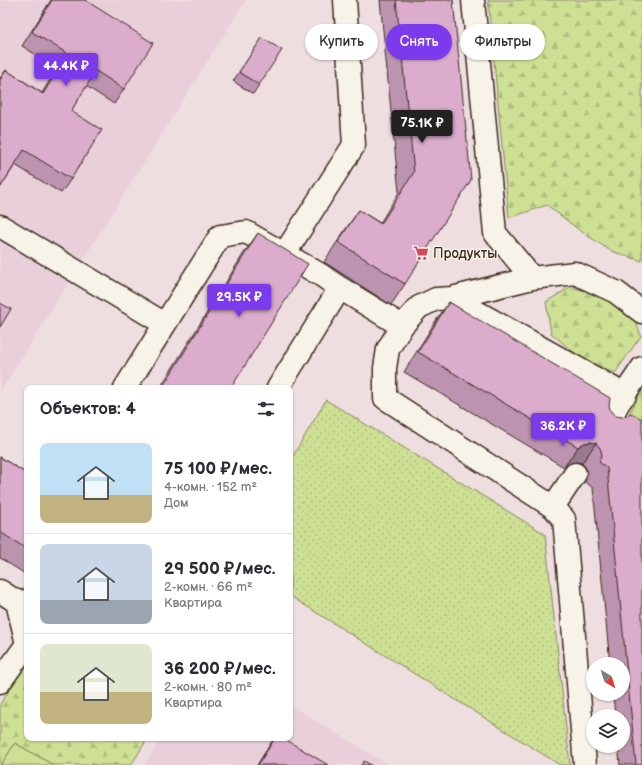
<!DOCTYPE html>
<html lang="ru">
<meta charset="utf-8">
<style>
:root{--surface:#fff;--page:#f2f2f3;--text:#2b2b33;--muted:#7c7c81;--line:#e1e1e2;--accent:#7c3aed}
body{margin:0;font-family:"Balsamiq Sans",sans-serif;background:var(--page);color:var(--text);height:100vh;display:flex;flex-direction:column;font-size:15px;white-space:nowrap}
*{box-sizing:border-box;margin:0}
p{font-size:13px;color:var(--muted)}
.icon{flex:none;width:22px;height:22px;fill:none;stroke:currentColor;stroke-width:2;stroke-linecap:round;stroke-linejoin:round}
.map{position:relative;flex:1;overflow:hidden}
.sheet{position:absolute;left:24px;top:385px;width:269px;height:356px;display:flex;flex-direction:column;background:var(--surface);border-radius:8px;box-shadow:0 1px 3px #0004}
.sheet>*{flex:none}
.top-card{position:absolute;left:305px;top:24px;width:277px;height:36px;display:flex;gap:8px}
.needle{width:26px;rotate:142deg}
.fabs{position:absolute;left:586px;top:657px;display:grid;gap:8px}
.fabs a{display:grid;place-items:center;width:44px;height:44px;border-radius:50%;background:var(--surface);box-shadow:0 1px 3px #0004;font-size:20px}
.price{position:absolute;translate:-50% -34px;padding:0 9px;border-radius:4px;background:var(--accent);color:#fff;font-size:13px;line-height:26px;filter:drop-shadow(0 1px 2px #0008)}
.price::after{content:'';position:absolute;left:50%;top:24px;width:12px;height:9px;margin-left:-6px;background:inherit;clip-path:polygon(0 0,100% 0,50% 100%)}
.price.selected{background:#222;color:#fff}
ul{padding:0;list-style:none}
li{display:flex;align-items:center;gap:12px;height:100px;padding:0 16px}
li+li{border-top:1px solid var(--line)}
li span{display:grid;place-items:center;flex:none;width:112px;height:80px;border-radius:8px;color:#555}
li>.icon{margin-inline-start:auto}
span .icon{width:48px;height:48px;fill:#fffc;stroke-width:1}
li b{font-size:17px}
h2{display:flex;justify-content:space-between;align-items:center;height:48px;padding:0 16px;font-size:17px}
.pill{padding:0 14px;border-radius:18px;background:var(--surface);box-shadow:0 1px 3px #0004;font-size:14px;line-height:36px}
.pill.selected{background:var(--accent);color:#fff}
.map>svg:first-child{display:block}
.built{fill:#e9cfda}
.grass{fill:url(#grass-dots);stroke:#848559}
.forest{fill:url(#forest-firs);stroke:#848559}
.park{fill:#cde094;stroke:#848559}
.lines{fill:none;stroke-linecap:round;stroke-linejoin:round}
.minor-casing{stroke:#3b2a1e;stroke-width:25}
.minor{stroke:#f7f3e8;stroke-width:22}
.wall{fill:#bd94b0;stroke:#3b2a1e}
.shaded-wall{fill:#9a7890;stroke:#3b2a1e}
.building{fill:#dcaccd;stroke:#3b2a1e}
.labels{text-anchor:middle;dominant-baseline:central;stroke-width:3;stroke-linejoin:round;paint-order:stroke}
.poi-label{font-size:14px;fill:#3b2a1e;stroke:#f7f3e8;text-anchor:start}
</style>
<div class="map">
<svg width="642" height="765" viewBox="0 0 642 765">
<defs>
<pattern id="grass-dots" width="8" height="8" patternUnits="userSpaceOnUse"><rect width="8" height="8" fill="#cde094"/><path d="M2 2h.1M6 6h.1" fill="none" stroke="#b1c07f" stroke-width="1.8" stroke-linecap="round"/></pattern>
<pattern id="forest-firs" width="22" height="20" patternUnits="userSpaceOnUse"><rect width="22" height="20" fill="#cde094"/><path d="M5 1l3.5 6h-7zM16 11l3.5 6h-7z" fill="#b1c07f"/></pattern>
</defs>
<rect width="100%" height="100%" fill="#efdee0"/>
<filter id="ink" filterUnits="userSpaceOnUse"><feTurbulence type="fractalNoise" baseFrequency=".025" numOctaves="2"/><feDisplacementMap in="SourceGraphic" scale="8" xChannelSelector="R" yChannelSelector="G"/><feConvolveMatrix kernelMatrix="1 2 1 2 8 2 1 2 1" color-interpolation-filters="sRGB"/></filter>
<g filter="url(#ink)">
<!-- built -->
<path class="built" d="M0,0H246L0,392Z
M290,705L389,765H144L161,738H290Z"/>
<!-- grass -->
<path class="grass" d="M326,400L545,534L570,765H560L290,596V461Z"/>
<!-- forest -->
<path class="forest" d="M488,0H642V261L611,251L579,230L547,205L509,218Z
M570,287L595,293L632,311L641,336L615,373L586,363L551,333L546,302Z
M642,390V423L629,414Z
M27,663V738H148L131,765H53L15,743L1,765H0V704Z"/>
<!-- park -->
<path class="park" d="M15,743L53,765H1Z"/>
<g class="lines">
<!-- minor casing -->
<g class="minor-casing">
<path id="minor" d="M473,0L495,233L532,278L575,273L616,292L642,312
M0,226L165,324
M285,253L354,145L345,0
M532,278L452,298L436,299L419,307L402,326L388,349L385,368V398L553,507L564,519L585,765
M452,298L625,395
M125,388L220,236L246,232L321,275L340,288L402,326
M278,388L340,288
M607,425L618,404L642,368
M553,507L575,474
M0,591L17,602
M0,682L27,644L17,602L27,601"/>
</g>
<!-- minor -->
<use href="#minor" class="minor"/>
</g>
<!-- wall -->
<path class="wall" d="M51,0H85L124,89L114,104L86,86L71,111V179L61,193L15,165L0,188V78L6,70L42,93L57,68L22,46Z
M380,0H453L405,284L391,305L324,262L345,230L359,210L380,223L399,192Z
M262,38L259,85L253,94L233,81Z
M258,233L231,388H160L244,253Z
M449,302L609,406L642,765H620L618,746H623V716H615L613,694H623V664H610L593,488L585,482L587,474L586,468L582,463L576,462L570,463L564,467L404,372L435,322Z
M0,457L27,474V575L0,558Z
M274,738L327,765H257Z"/>
<!-- shaded-wall -->
<path class="shaded-wall" d="M590,442L596,443L582,463L576,462L570,463L564,467L578,447L584,443Z"/>
<!-- building -->
<path class="building" d="M52,0H85L153,43L124,89L96,71L71,111L102,130L71,179L24,150L0,188V80L6,70L43,94L68,54L32,32Z
M396,0H453L471,180L405,284L338,242L359,210L381,224L414,172Z
M262,38L282,50L259,85L239,72Z
M258,233L308,264L231,388H162Z
M449,302L610,398L609,406L611,412L616,416L622,417L627,416L630,413L642,419V765H636L607,468L599,462L602,454L600,448L596,443L590,442L584,443L578,447L418,352Z
M0,303L11,309L0,327Z
M0,457L27,474V549L0,532Z
M275,738H283L328,765H258Z
M364,761L371,765H361Z"/>
</g>
<!-- icons -->
<defs>
<g id="supermarket-bare" transform="scale(1.2)"><path d="M-6-5.5h2.5l.6 2H6L4.5 2H-2.5L-4.4-4H-6ZM-1.5 3.2a1.3 1.3 0 1 0 .1 0ZM3 3.2a1.3 1.3 0 1 0 .1 0Z" fill="#d1495b" stroke="#f7f3e8" stroke-width="2.5" paint-order="stroke"/></g>
</defs>
<g fill-rule="evenodd">
<use href="#supermarket-bare" x="421" y="253"/>
</g>
<g class="labels">
<!-- poi labels -->
<g class="poi-label">
<text x="433" y="253">Продукты</text>
</g>
</g>
</svg>
<div class="fabs">
<a><svg class="needle" viewBox="-14 -14 28 28"><path d="M0-13l5 13h-10z" fill="#e53935"/><path d="M0 13l5-13h-10z" fill="#7c7c81"/></svg></a>
<a><svg class="icon" aria-label="layers" viewBox="0 0 24 24"><path d="M12 4l9 5-9 5-9-5zM3 14l9 5 9-5"/></svg></a>
</div>
<b class="price" style="left:66px;top:87px">44.4K ₽</b>
<b class="price selected" style="left:422px;top:144px">75.1K ₽</b>
<b class="price" style="left:239px;top:318px">29.5K ₽</b>
<b class="price" style="left:563px;top:447px">36.2K ₽</b>
<div class="top-card">
<a class="pill">Купить</a>
<a class="pill selected">Снять</a>
<a class="pill">Фильтры</a>
</div>
<section class="sheet">
<h2>Объектов: 4<svg class="icon" aria-label="filters" viewBox="0 0 24 24"><path d="M4 7h16M4 17h16"/><circle cx="9" cy="7" r="2"/><circle cx="15" cy="17" r="2"/></svg></h2>
<ul>
<li><span style="background:linear-gradient(#bfe0f5 65%,#c2b280 0)"><svg class="icon" aria-label="home" viewBox="0 0 24 24"><path d="M3 11l9-7 9 7M6 9v11h12V9"/></svg></span><div><b>75 100 ₽/мес.</b><p>4-комн. · 152 m²</p><p>Дом</p></div></li>
<li><span style="background:linear-gradient(#c9d6e8 70%,#9aa5b1 0)"><svg class="icon" aria-label="home" viewBox="0 0 24 24"><path d="M3 11l9-7 9 7M6 9v11h12V9"/></svg></span><div><b>29 500 ₽/мес.</b><p>2-комн. · 66 m²</p><p>Квартира</p></div></li>
<li><span style="background:linear-gradient(#dfe7d0 60%,#c2b280 0)"><svg class="icon" aria-label="home" viewBox="0 0 24 24"><path d="M3 11l9-7 9 7M6 9v11h12V9"/></svg></span><div><b>36 200 ₽/мес.</b><p>2-комн. · 80 m²</p><p>Квартира</p></div></li>
</ul>
</section>
</div>
